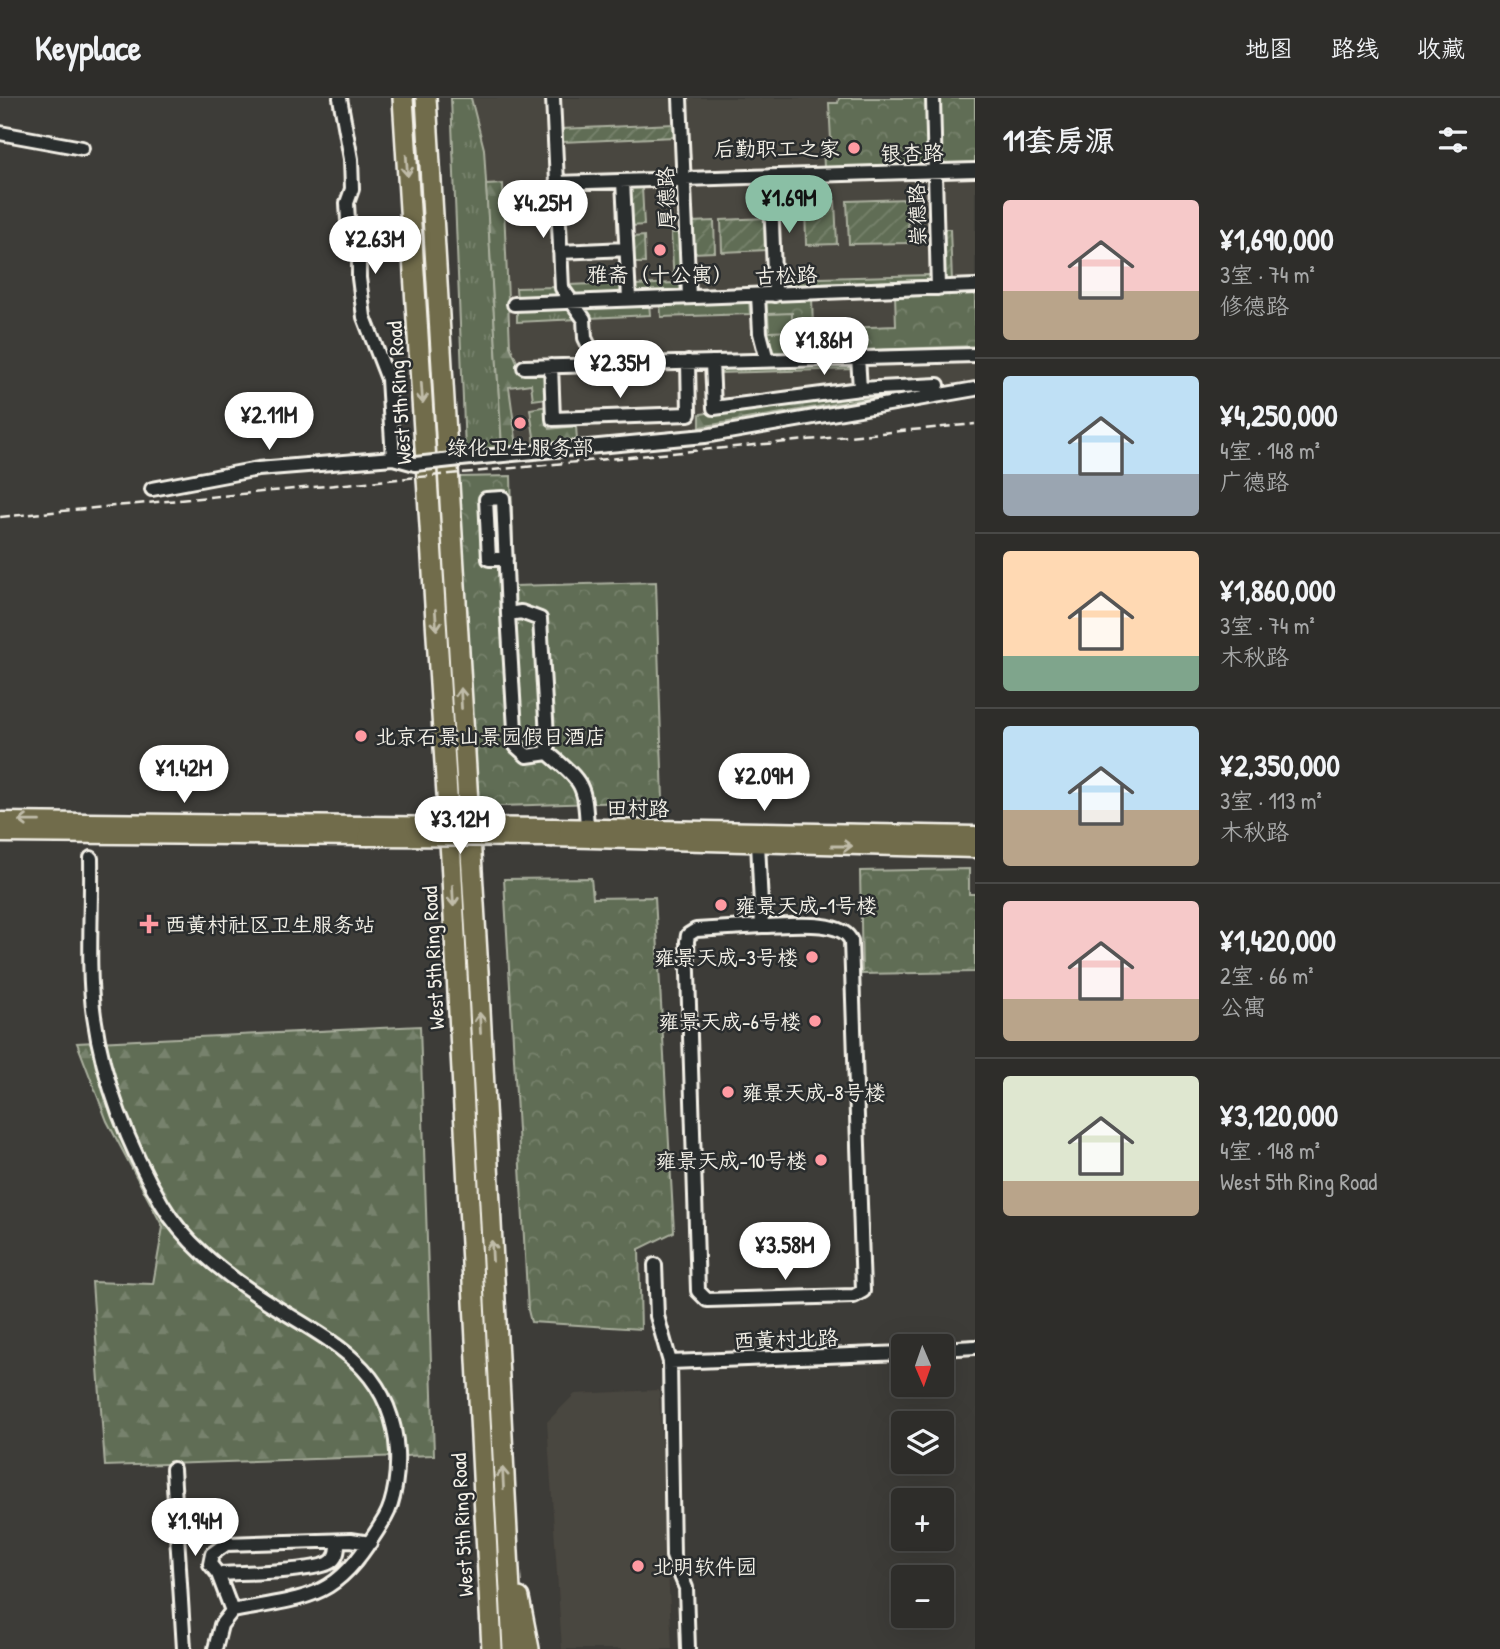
<!DOCTYPE html>
<html lang="zh">
<meta charset="utf-8">
<style>
:root{--surface:#2e2d2a;--page:#363532;--text:#f1f3f6;--muted:#a7a8a8;--line:#494947;--accent:#8abfa5}
body{margin:0;font-family:"Patrick Hand","LXGW WenKai TC",sans-serif;background:var(--page);color:var(--text);height:100vh;display:flex;flex-direction:column;font-size:26px;white-space:nowrap}
*{box-sizing:border-box;margin:0}
p{font-size:23px;color:var(--muted)}
.icon{flex:none;width:38px;height:38px;fill:none;stroke:currentColor;stroke-width:2;stroke-linecap:round;stroke-linejoin:round}
.map{position:relative;flex:1;overflow:hidden}
.drawer{display:flex;flex-direction:column;background:var(--surface);width:525px}
.drawer>*{flex:none}
.needle{width:46px;rotate:178deg}
.buttons{position:absolute;left:891px;top:1236px;display:grid;gap:14px}
.buttons a{display:grid;place-items:center;width:63px;height:63px;border-radius:7px;background:var(--surface);box-shadow:0 7px 28px #0002,0 0 0 2px var(--line);font-size:35px}
.price{position:absolute;translate:-50% -60px;padding:0 16px;border-radius:24px;background:#fff;color:#222;font-size:23px;line-height:46px;filter:drop-shadow(0 2px 4px #0008)}
.price::after{content:'';position:absolute;left:50%;top:42px;width:21px;height:16px;margin-left:-10px;background:inherit;clip-path:polygon(0 0,100% 0,50% 100%)}
.price.active{background:var(--accent);color:#111}
ul{padding:0;list-style:none}
li{display:flex;align-items:center;gap:21px;height:175px;padding:0 28px}
li+li{border-top:2px solid var(--line)}
li span{display:grid;place-items:center;flex:none;width:196px;height:140px;border-radius:7px;color:#555}
li>.icon{margin-inline-start:auto}
span .icon{width:84px;height:84px;fill:#fffc;stroke-width:1}
li b{font-size:30px}
h2{display:flex;justify-content:space-between;align-items:center;height:84px;padding:0 28px;font-size:30px}
header{display:flex;align-items:center;gap:42px;box-sizing:border-box;height:98px;padding:0 35px;background:var(--surface);border-bottom:2px solid var(--line)}
header strong{font-size:33px}
nav{display:flex;gap:38px;margin-inline-start:auto;font-size:24px}
main{display:flex;flex:1;min-height:0}
.map>svg:first-child{display:block}
.built{fill:#4a463f}
.grass{fill:url(#grass-tufts);stroke:#aaaf9e;stroke-width:2}
.forest{fill:url(#forest-firs);stroke:#aaaf9e;stroke-width:2}
.park{fill:url(#park-crowns);stroke:#aaaf9e;stroke-width:2}
.garden{fill:url(#garden-furrows);stroke:#aaaf9e;stroke-width:2}
.pitch{fill:#606d54;stroke:#aaaf9e;stroke-width:2}
.lines{fill:none;stroke-linecap:round;stroke-linejoin:round}
.minor-casing{stroke:#f4f1e8;stroke-width:18}
.major-casing{stroke:#f4f1e8;stroke-width:21}
.highway-casing{stroke:#f4f1e8;stroke-width:24}
.minor{stroke:#2a2d2e;stroke-width:12}
.major{stroke:#716c4b;stroke-width:16}
.highway{stroke:#716c4b;stroke-width:19}
.rail{stroke:#f4f1e8;stroke-width:2.5;stroke-dasharray:10 5;stroke-linecap:butt}
.minor-bridge-casing{stroke:#f4f1e8;stroke-width:18;stroke-linecap:butt}
.major-bridge-casing{stroke:#f4f1e8;stroke-width:21;stroke-linecap:butt}
.minor-bridge{stroke:#2a2d2e;stroke-width:12}
.major-bridge{stroke:#716c4b;stroke-width:16}
.oneway{stroke:#c0bca9}
.poi-dot{fill:#ff9aa2;stroke:#2a2d2e;stroke-width:2.5}
.labels{text-anchor:middle;dominant-baseline:central;stroke-width:5;stroke-linejoin:round;paint-order:stroke}
.poi-label{font-size:21px;fill:#f4f1e8;stroke:#2a2d2e;text-anchor:start}
.street-label{font-size:21px;fill:#f4f1e8;stroke:#2a2d2e}
</style>
<header>
<strong>Keyplace</strong>
<nav><a>地图</a><a>路线</a><a>收藏</a></nav>
</header>
<main>
<div class="map">
<svg width="975" height="1551" viewBox="0 0 975 1551">
<defs>
<pattern id="grass-tufts" width="24" height="20" patternUnits="userSpaceOnUse" patternTransform="scale(1.75)"><rect width="24" height="20" fill="#606d54"/><path d="M3 7l-1-3M5 7V3M7 7l1-3M15 17l-1-3M17 17v-4M19 17l1-3" fill="none" stroke="#77826d"/></pattern>
<pattern id="forest-firs" width="22" height="20" patternUnits="userSpaceOnUse" patternTransform="scale(1.75)"><rect width="22" height="20" fill="#606d54"/><path d="M5 1l3.5 6h-7zM16 11l3.5 6h-7z" fill="#77826d"/></pattern>
<pattern id="park-crowns" width="20" height="18" patternUnits="userSpaceOnUse" patternTransform="scale(1.75)"><rect width="20" height="18" fill="#606d54"/><path d="M2 6a3 3 0 1 1 6 0M12 15a3 3 0 1 1 6 0" fill="none" stroke="#77826d"/></pattern>
<pattern id="garden-furrows" width="10" height="10" patternUnits="userSpaceOnUse" patternTransform="scale(1.75)"><rect width="10" height="10" fill="#606d54"/><path d="M-1 1l2-2M0 10L10 0M9 11l2-2" fill="none" stroke="#77826d"/></pattern>
</defs>
<rect width="100%" height="100%" fill="#3d3c38"/>
<filter id="ink" filterUnits="userSpaceOnUse"><feTurbulence type="fractalNoise" baseFrequency=".0143" numOctaves="2"/><feDisplacementMap in="SourceGraphic" scale="14" xChannelSelector="R" yChannelSelector="G"/><feConvolveMatrix kernelMatrix="1 2 1 2 8 2 1 2 1" color-interpolation-filters="sRGB"/></filter>
<g filter="url(#ink)">
<!-- built -->
<path class="built" d="M471,0H975V285L700,329L502,349L484,51Z
M659,1292L672,1551H562L547,1324L575,1296Z"/>
<!-- grass -->
<path class="grass" d="M451,0H471L484,51L502,349L465,352Z
M671,135H683L685,195L636,197L635,187L674,185Z
M929,177L930,182L784,187V181Z
M622,185L623,198L576,199L568,187Z
M555,189L562,200L517,201L516,190Z
M749,202L750,216L661,219L660,204Z
M649,204L650,217L589,220L581,206Z
M568,207L578,221L517,224V209Z
M854,263V271L718,275V267Z"/>
<!-- forest -->
<path class="forest" d="M503,86L510,248L521,273L546,272L548,300L533,302L531,286L509,289L517,348L502,349L486,87Z
M933,289L700,329V316L860,294Z
M548,308L550,331L576,328L577,342L535,346L530,311Z
M420,928L434,1357L105,1368L92,1184L153,1186L163,1129L107,1023L77,945Z"/>
<!-- park -->
<path class="park" d="M839,0H975V67L824,71L823,43L831,42L829,5H838Z
M975,194V248L770,256L764,235L762,201L812,199L813,231H816L896,228L895,196Z
M511,378L514,488L656,484L663,703L469,709L458,379Z
M969,771V796H975V874L862,876L860,773Z
M591,780L593,800L655,799L674,1134L639,1151L641,1231L531,1224L528,1212L504,781Z"/>
<!-- garden -->
<path class="garden" d="M674,26L675,39L562,44L561,31Z
M642,89L644,127L631,128L630,90Z
M907,101L909,145L849,146L847,103Z
M835,103L837,146L806,147L805,104Z
M766,120L768,152L722,154L721,122Z
M714,123L715,154L693,155L692,124Z
M940,131H950L952,183H942Z
M644,138L645,165H634L633,139Z"/>
<!-- pitch -->
<path class="pitch" d="M792,215V233L769,234L768,216Z"/>
<g class="lines">
<!-- minor casing -->
<g class="minor-casing">
<path id="minor" d="M340,0L351,61L352,91L347,105L348,123L359,146V180L364,219L388,281L393,360L415,366
M553,0L562,190L584,221L585,240L598,266
M680,0L689,199
M933,0L938,190
M0,35L82,50
M770,78L775,197
M623,83L629,201
M556,85L975,72
M560,154L626,151
M758,197L760,235L767,262
M514,206L975,188
M839,242L840,259
M858,259L860,291
M712,264L714,310L860,291L938,287
M551,268L553,321L689,316L688,264
M524,269L975,257
M461,361L705,338L975,291
M152,391L258,371L393,360
M506,461H489L486,401L503,400L508,516
M548,655L527,658L516,648L508,516L521,514L540,521L548,655C582,684 585,685 587,730
M758,745L762,828
M91,760C92,810 87,870 94,918C103,983 129,1050 162,1106C184,1144 221,1173 257,1197C321,1240 392,1263 397,1354C398,1374 395,1403 385,1420C336,1501 320,1497 232,1513L221,1527L215,1551
M762,828C784,828 842,820 851,843L863,1193L854,1198L707,1202L698,1193L687,843L688,837L696,832Z
M655,1167L657,1218L670,1264L673,1458L686,1490L688,1551
M942,1251L975,1249
M670,1264L903,1255
M173,1371L184,1551
M218,1476C239,1475 319,1474 332,1463C338,1458 338,1451 338,1444
M232,1513L218,1476L210,1466L212,1456L226,1446L351,1442L370,1445"/>
</g>
<!-- major casing -->
<g class="major-casing">
<path id="major" d="M0,723L367,727
M553,729L975,737
M0,736L367,739
M553,740L975,751"/>
</g>
<!-- highway casing -->
<g class="highway-casing">
<path id="highway" d="M403,0L451,760L492,1551
M426,0L478,873L513,1551
M519,1500L529,1551"/>
</g>
<!-- minor -->
<use href="#minor" class="minor"/>
<!-- major -->
<use href="#major" class="major"/>
<!-- highway -->
<use href="#highway" class="highway"/>
<!-- rail -->
<path class="rail" d="M0,419L975,326"/>
<!-- minor-bridge casing -->
<g class="minor-bridge-casing">
<path id="minor-bridge" d="M415,366L461,361"/>
</g>
<!-- major-bridge casing -->
<g class="major-bridge-casing">
<path id="major-bridge" d="M367,727L553,729
M367,739L553,740"/>
</g>
<!-- minor-bridge -->
<use href="#minor-bridge" class="minor-bridge"/>
<!-- major-bridge -->
<use href="#major-bridge" class="major-bridge"/>
</g>
<!-- one-way arrows -->
<defs><path id="oneway-shaft" d="M-6 0H5M1.5-3L5.5 0L1.5 3" fill="none" stroke-width="1.6" stroke-linecap="round" stroke-linejoin="round" transform="scale(1.75)"/></defs>
<g class="oneway">
<use href="#oneway-shaft" transform="translate(407 68) rotate(86)"/>
<use href="#oneway-shaft" transform="translate(422 295) rotate(86)"/>
<use href="#oneway-shaft" transform="translate(436 522) rotate(86)"/>
<use href="#oneway-shaft" transform="translate(461 600) rotate(-93)"/>
<use href="#oneway-shaft" transform="translate(29 723) rotate(-179)"/>
<use href="#oneway-shaft" transform="translate(842 748)"/>
<use href="#oneway-shaft" transform="translate(453 798) rotate(87)"/>
<use href="#oneway-shaft" transform="translate(480 925) rotate(-93)"/>
<use href="#oneway-shaft" transform="translate(492 1153) rotate(-93)"/>
<use href="#oneway-shaft" transform="translate(503 1380) rotate(-93)"/>
</g>
</g>
<!-- markers -->
<g class="poi-dot">
<circle cx="854" cy="50" r="7"/>
<circle cx="660" cy="152" r="7"/>
<circle cx="520" cy="325" r="7"/>
<circle cx="361" cy="638" r="7"/>
<circle cx="721" cy="807" r="7"/>
<path d="M145.5 815.5h7v7h7v7h-7v7h-7v-7h-7v-7h7z"/>
<circle cx="812" cy="859" r="7"/>
<circle cx="815" cy="923" r="7"/>
<circle cx="728" cy="994" r="7"/>
<circle cx="821" cy="1062" r="7"/>
<circle cx="638" cy="1468" r="7"/>
</g>
<g class="labels">
<!-- poi labels -->
<g class="poi-label">
<text x="840" y="50" text-anchor="end">后勤职工之家</text>
<text x="660" y="176" text-anchor="middle">雅斋（十公寓）</text>
<text x="520" y="349" text-anchor="middle">绿化卫生服务部</text>
<text x="375" y="638">北京石景山景园假日酒店</text>
<text x="735" y="807">雍景天成-1号楼</text>
<text x="165" y="826">西黄村社区卫生服务站</text>
<text x="798" y="859" text-anchor="end">雍景天成-3号楼</text>
<text x="801" y="923" text-anchor="end">雍景天成-6号楼</text>
<text x="742" y="994">雍景天成-8号楼</text>
<text x="807" y="1062" text-anchor="end">雍景天成-10号楼</text>
<text x="652" y="1468">北明软件园</text>
</g>
<!-- street labels -->
<g class="street-label">
<text transform="translate(912 55) rotate(-1)">银杏路</text>
<text transform="translate(666 100) rotate(-92)">厚德路</text>
<text transform="translate(917 117) rotate(-92)">崇德路</text>
<text transform="translate(786 177) rotate(-2)">古松路</text>
<text transform="translate(399 295) rotate(-94)">West 5th Ring Road</text>
<text transform="translate(638 710) rotate(1)">田村路</text>
<text transform="translate(433 860) rotate(-93)">West 5th Ring Road</text>
<text transform="translate(786 1241) rotate(-2)">西黄村北路</text>
<text transform="translate(462 1427) rotate(-93)">West 5th Ring Road</text>
</g>
</g>
</svg>
<div class="buttons">
<a><svg class="needle" viewBox="-14 -14 28 28"><path d="M0-13l5 13h-10z" fill="#e53935"/><path d="M0 13l5-13h-10z" fill="#a7a8a8"/></svg></a>
<a><svg class="icon" aria-label="layers" viewBox="0 0 24 24"><path d="M12 4l9 5-9 5-9-5zM3 14l9 5 9-5"/></svg></a>
<a>+</a>
<a>−</a>
</div>
<b class="price active" style="left:789px;top:137px">¥1.69M</b>
<b class="price" style="left:543px;top:142px">¥4.25M</b>
<b class="price" style="left:375px;top:178px">¥2.63M</b>
<b class="price" style="left:824px;top:279px">¥1.86M</b>
<b class="price" style="left:620px;top:302px">¥2.35M</b>
<b class="price" style="left:269px;top:354px">¥2.11M</b>
<b class="price" style="left:184px;top:707px">¥1.42M</b>
<b class="price" style="left:764px;top:715px">¥2.09M</b>
<b class="price" style="left:460px;top:758px">¥3.12M</b>
<b class="price" style="left:785px;top:1184px">¥3.58M</b>
<b class="price" style="left:195px;top:1460px">¥1.94M</b>
</div>
<section class="drawer">
<h2>11套房源<svg class="icon" aria-label="filters" viewBox="0 0 24 24"><path d="M4 7h16M4 17h16"/><circle cx="9" cy="7" r="2"/><circle cx="15" cy="17" r="2"/></svg></h2>
<ul>
<li><span style="background:linear-gradient(#f6c9c9 65%,#b9a48a 0)"><svg class="icon" aria-label="home" viewBox="0 0 24 24"><path d="M3 11l9-7 9 7M6 9v11h12V9"/></svg></span><div><b>¥1,690,000</b><p>3室 · 74 m²</p><p>修德路</p></div></li>
<li><span style="background:linear-gradient(#bfe0f5 70%,#9aa5b1 0)"><svg class="icon" aria-label="home" viewBox="0 0 24 24"><path d="M3 11l9-7 9 7M6 9v11h12V9"/></svg></span><div><b>¥4,250,000</b><p>4室 · 148 m²</p><p>广德路</p></div></li>
<li><span style="background:linear-gradient(#ffd9b3 75%,#7fa58c 0)"><svg class="icon" aria-label="home" viewBox="0 0 24 24"><path d="M3 11l9-7 9 7M6 9v11h12V9"/></svg></span><div><b>¥1,860,000</b><p>3室 · 74 m²</p><p>木秋路</p></div></li>
<li><span style="background:linear-gradient(#bfe0f5 60%,#b9a48a 0)"><svg class="icon" aria-label="home" viewBox="0 0 24 24"><path d="M3 11l9-7 9 7M6 9v11h12V9"/></svg></span><div><b>¥2,350,000</b><p>3室 · 113 m²</p><p>木秋路</p></div></li>
<li><span style="background:linear-gradient(#f6c9c9 70%,#b9a48a 0)"><svg class="icon" aria-label="home" viewBox="0 0 24 24"><path d="M3 11l9-7 9 7M6 9v11h12V9"/></svg></span><div><b>¥1,420,000</b><p>2室 · 66 m²</p><p>公寓</p></div></li>
<li><span style="background:linear-gradient(#dfe7d0 75%,#b9a48a 0)"><svg class="icon" aria-label="home" viewBox="0 0 24 24"><path d="M3 11l9-7 9 7M6 9v11h12V9"/></svg></span><div><b>¥3,120,000</b><p>4室 · 148 m²</p><p>West 5th Ring Road</p></div></li>
</ul>
</section>
</main>
